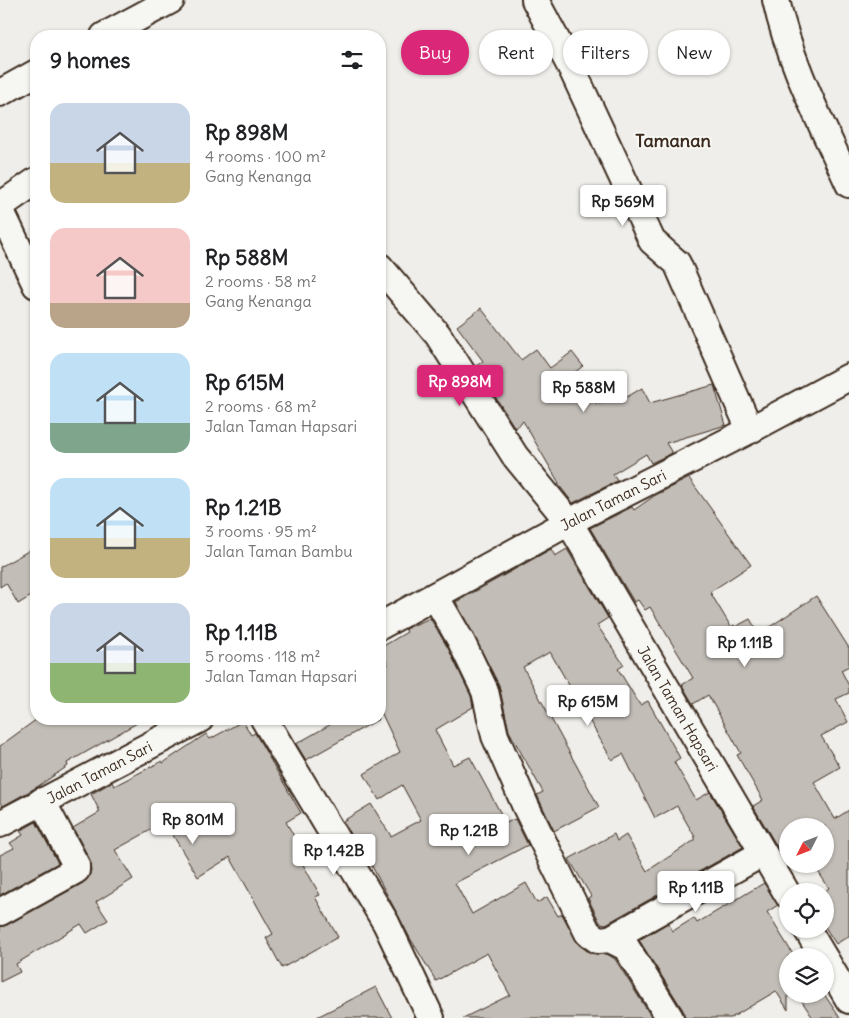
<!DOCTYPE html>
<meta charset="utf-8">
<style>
:root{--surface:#fff;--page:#f2f2f2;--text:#202124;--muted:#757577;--accent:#db2777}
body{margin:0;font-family:Delius,sans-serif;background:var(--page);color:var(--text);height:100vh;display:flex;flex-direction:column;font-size:19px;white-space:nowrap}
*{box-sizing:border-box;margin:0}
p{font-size:16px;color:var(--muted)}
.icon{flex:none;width:28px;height:28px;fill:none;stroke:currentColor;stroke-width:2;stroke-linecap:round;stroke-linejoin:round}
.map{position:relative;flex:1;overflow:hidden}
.details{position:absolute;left:30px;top:30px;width:356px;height:695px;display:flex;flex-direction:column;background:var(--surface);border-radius:20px;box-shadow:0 1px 4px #0004}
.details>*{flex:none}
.hud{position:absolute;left:401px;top:30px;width:372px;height:45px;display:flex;gap:10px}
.needle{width:32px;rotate:228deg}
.tools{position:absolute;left:779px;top:818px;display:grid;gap:10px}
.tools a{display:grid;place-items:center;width:55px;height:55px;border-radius:50%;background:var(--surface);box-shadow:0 1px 4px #0004;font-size:25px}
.price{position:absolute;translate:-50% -42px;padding:0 11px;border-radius:5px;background:#fff;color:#222;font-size:16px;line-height:32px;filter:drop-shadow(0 1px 2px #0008)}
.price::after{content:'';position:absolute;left:50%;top:30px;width:15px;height:11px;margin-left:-8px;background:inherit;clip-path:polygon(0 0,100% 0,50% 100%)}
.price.active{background:var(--accent);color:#fff}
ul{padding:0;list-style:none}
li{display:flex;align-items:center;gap:15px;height:125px;padding:0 20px}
li span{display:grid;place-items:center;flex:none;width:140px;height:100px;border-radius:15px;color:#555}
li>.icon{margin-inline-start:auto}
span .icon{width:60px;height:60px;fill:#fffc;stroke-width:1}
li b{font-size:21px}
h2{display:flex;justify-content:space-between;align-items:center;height:60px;padding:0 20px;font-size:21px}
.tag{padding:0 18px;border-radius:22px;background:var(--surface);box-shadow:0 1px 4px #0004;font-size:18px;line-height:45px}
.tag.active{background:var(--accent);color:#fff}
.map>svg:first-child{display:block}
.building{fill:#c2bdb7;stroke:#3b2a1e}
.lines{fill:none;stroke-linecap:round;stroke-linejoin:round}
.minor-casing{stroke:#3b2a1e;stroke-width:30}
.minor{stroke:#f6f6f2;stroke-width:26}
.labels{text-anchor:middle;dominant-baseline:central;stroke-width:4;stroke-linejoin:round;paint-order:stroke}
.street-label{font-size:15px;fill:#3b2a1e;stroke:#f6f6f2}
.quarter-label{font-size:18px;font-weight:bold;fill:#3b2a1e;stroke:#f6f6f2}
</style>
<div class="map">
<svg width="849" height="1018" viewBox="0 0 849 1018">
<rect width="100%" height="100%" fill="#efeeea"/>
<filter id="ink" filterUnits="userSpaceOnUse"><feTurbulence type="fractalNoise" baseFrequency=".02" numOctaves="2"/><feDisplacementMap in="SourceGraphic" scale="10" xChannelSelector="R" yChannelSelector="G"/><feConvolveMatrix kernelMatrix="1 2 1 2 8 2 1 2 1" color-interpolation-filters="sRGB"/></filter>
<g filter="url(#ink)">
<!-- building -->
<path class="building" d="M481,308L521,360L536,349L550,368L572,352L583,366L574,373L598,405L618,394L622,400L642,388L650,403L714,385L726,425L666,443L672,453L651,463L646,454L613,474L617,481L573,503L558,484L559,483L523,421L515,428L476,366L483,361L457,326Z
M689,478L751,565L710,592L731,627L734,625L735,627L750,619L759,634L816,596L849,648V666L841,670L849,686V693L836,699L848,722L821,736L840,767L814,782L835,819L849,810V936L836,944L825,927V891L829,888L813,864H825V826H788V865L753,806L763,800L737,755L741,753L708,695L693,704L682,685L693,678L650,607L645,610L638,600L634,602L590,528L632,507L634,510L654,496Z
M551,549L555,556L567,549L608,618L597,625L624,665L618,669L640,705L648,701L680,758L674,762L696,800L710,792L743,847L606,924L600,923L588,898L591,896L569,859L614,834L617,841L626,835L647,871L695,840V837L677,806L655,818L623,754L612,760L550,652L523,667L599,807L554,831L537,795L543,792L509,731L499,685L456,602Z
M30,550L36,561V593L18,604L6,583L0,587V567Z
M430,618L448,648L471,696L473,707L435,730L453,765L470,757L506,823L515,819L528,845L455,883L472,914L526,883L537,903L547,897L558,916L562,914L579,945L590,953L607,954L615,959L652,1018H463L510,995L487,953L436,981L410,938L356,836L352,838L343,821L371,804L391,836L421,820L402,785L379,800L364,774L400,752L380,710V669L388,665L380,648L407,632L405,629Z
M37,719H144L67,763L68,766L37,787L3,806L0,802V746Z
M340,719H379L306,760L296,744Z
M243,721L251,735L255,733L301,813L286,822L300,847L295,850L320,895L315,897L338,937L282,968L266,938L273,934L230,857L198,877L165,822L115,850L133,879L96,902L108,920L87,933L81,924L16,964L20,972L0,982V927L7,925L83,883L89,877L91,870L89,858L73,828L100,812L91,794L112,782L114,786L162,761L163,763L206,734L210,739Z
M36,822L58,863L0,895V855L14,848L10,843L23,835L20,831Z
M764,883L778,905L767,912L794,956H788V1010L776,991L731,1018H685L683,1010L639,940L668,923L673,931L694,918L697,923Z
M376,987L392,1018H315Z
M797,994H824L840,1018H813Z"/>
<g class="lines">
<!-- minor casing -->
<g class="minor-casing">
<g id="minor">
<path d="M535,0L572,69L652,241L677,263L750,430"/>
<path d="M776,0C790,64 822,124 849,184"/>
<path d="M104,36L171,0"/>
<path d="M0,93L36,73"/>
<path d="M0,206L36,181"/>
<path d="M0,209L36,285"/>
<path id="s1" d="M380,267L438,335L515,456L569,522L788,895"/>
<path d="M435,596L461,641L485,691L495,736L526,807L588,933L598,940L610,939L626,947L670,1018"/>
<path id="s2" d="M380,626L569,522L750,430L849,377"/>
<path d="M264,719L386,923L431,1018"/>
<path id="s3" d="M0,824L200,719"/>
<path d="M0,912L76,870V865L42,801"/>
<path d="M807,929L823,956"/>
<path d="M610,939L763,853"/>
<path d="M825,959L849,1000"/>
</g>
</g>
<!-- minor -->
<use href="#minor" class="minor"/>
</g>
</g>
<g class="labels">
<!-- street labels -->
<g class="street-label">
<text stroke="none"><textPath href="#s2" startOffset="265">Jalan Taman Sari</textPath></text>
<text stroke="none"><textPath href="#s1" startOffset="534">Jalan Taman Hapsari</textPath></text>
<text stroke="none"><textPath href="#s3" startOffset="112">Jalan Taman Sari</textPath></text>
</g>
<!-- quarter labels -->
<g class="quarter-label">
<text x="673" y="140">Tamanan</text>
</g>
</g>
</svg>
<div class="tools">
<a><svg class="needle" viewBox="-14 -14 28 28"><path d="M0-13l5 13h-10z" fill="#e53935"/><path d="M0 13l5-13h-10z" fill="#757577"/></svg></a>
<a><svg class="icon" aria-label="locate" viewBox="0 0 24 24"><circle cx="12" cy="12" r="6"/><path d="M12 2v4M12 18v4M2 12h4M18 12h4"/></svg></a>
<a><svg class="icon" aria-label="layers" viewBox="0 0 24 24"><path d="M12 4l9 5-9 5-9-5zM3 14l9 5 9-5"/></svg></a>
</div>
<b class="price" style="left:623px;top:227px">Rp 569M</b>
<b class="price active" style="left:460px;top:407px">Rp 898M</b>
<b class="price" style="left:584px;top:413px">Rp 588M</b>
<b class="price" style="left:745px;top:668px">Rp 1.11B</b>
<b class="price" style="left:588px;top:727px">Rp 615M</b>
<b class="price" style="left:193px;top:845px">Rp 801M</b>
<b class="price" style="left:469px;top:856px">Rp 1.21B</b>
<b class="price" style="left:334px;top:876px">Rp 1.42B</b>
<b class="price" style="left:696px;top:913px">Rp 1.11B</b>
<div class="hud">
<a class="tag active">Buy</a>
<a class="tag">Rent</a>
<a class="tag">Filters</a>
<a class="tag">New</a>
</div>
<section class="details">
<h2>9 homes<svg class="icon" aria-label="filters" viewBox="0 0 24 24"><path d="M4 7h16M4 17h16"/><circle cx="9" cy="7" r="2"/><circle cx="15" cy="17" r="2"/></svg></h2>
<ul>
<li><span style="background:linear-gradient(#c9d6e8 60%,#c2b280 0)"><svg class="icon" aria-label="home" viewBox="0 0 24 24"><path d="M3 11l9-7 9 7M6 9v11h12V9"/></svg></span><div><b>Rp 898M</b><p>4 rooms · 100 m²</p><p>Gang Kenanga</p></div></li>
<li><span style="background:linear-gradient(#f6c9c9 75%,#b9a48a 0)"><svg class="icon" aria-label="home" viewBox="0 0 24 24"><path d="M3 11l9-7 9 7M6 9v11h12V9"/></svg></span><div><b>Rp 588M</b><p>2 rooms · 58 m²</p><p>Gang Kenanga</p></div></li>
<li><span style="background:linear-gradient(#bfe0f5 70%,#7fa58c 0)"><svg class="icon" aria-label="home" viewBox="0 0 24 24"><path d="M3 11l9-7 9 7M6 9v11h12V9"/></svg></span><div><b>Rp 615M</b><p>2 rooms · 68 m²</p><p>Jalan Taman Hapsari</p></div></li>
<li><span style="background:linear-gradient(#bfe0f5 60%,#c2b280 0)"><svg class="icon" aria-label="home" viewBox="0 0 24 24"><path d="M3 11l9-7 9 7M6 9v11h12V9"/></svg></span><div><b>Rp 1.21B</b><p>3 rooms · 95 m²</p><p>Jalan Taman Bambu</p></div></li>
<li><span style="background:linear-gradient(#c9d6e8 60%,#8fb573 0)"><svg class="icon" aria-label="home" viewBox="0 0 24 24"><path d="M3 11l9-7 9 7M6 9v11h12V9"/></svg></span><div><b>Rp 1.11B</b><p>5 rooms · 118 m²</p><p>Jalan Taman Hapsari</p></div></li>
</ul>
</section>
</div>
